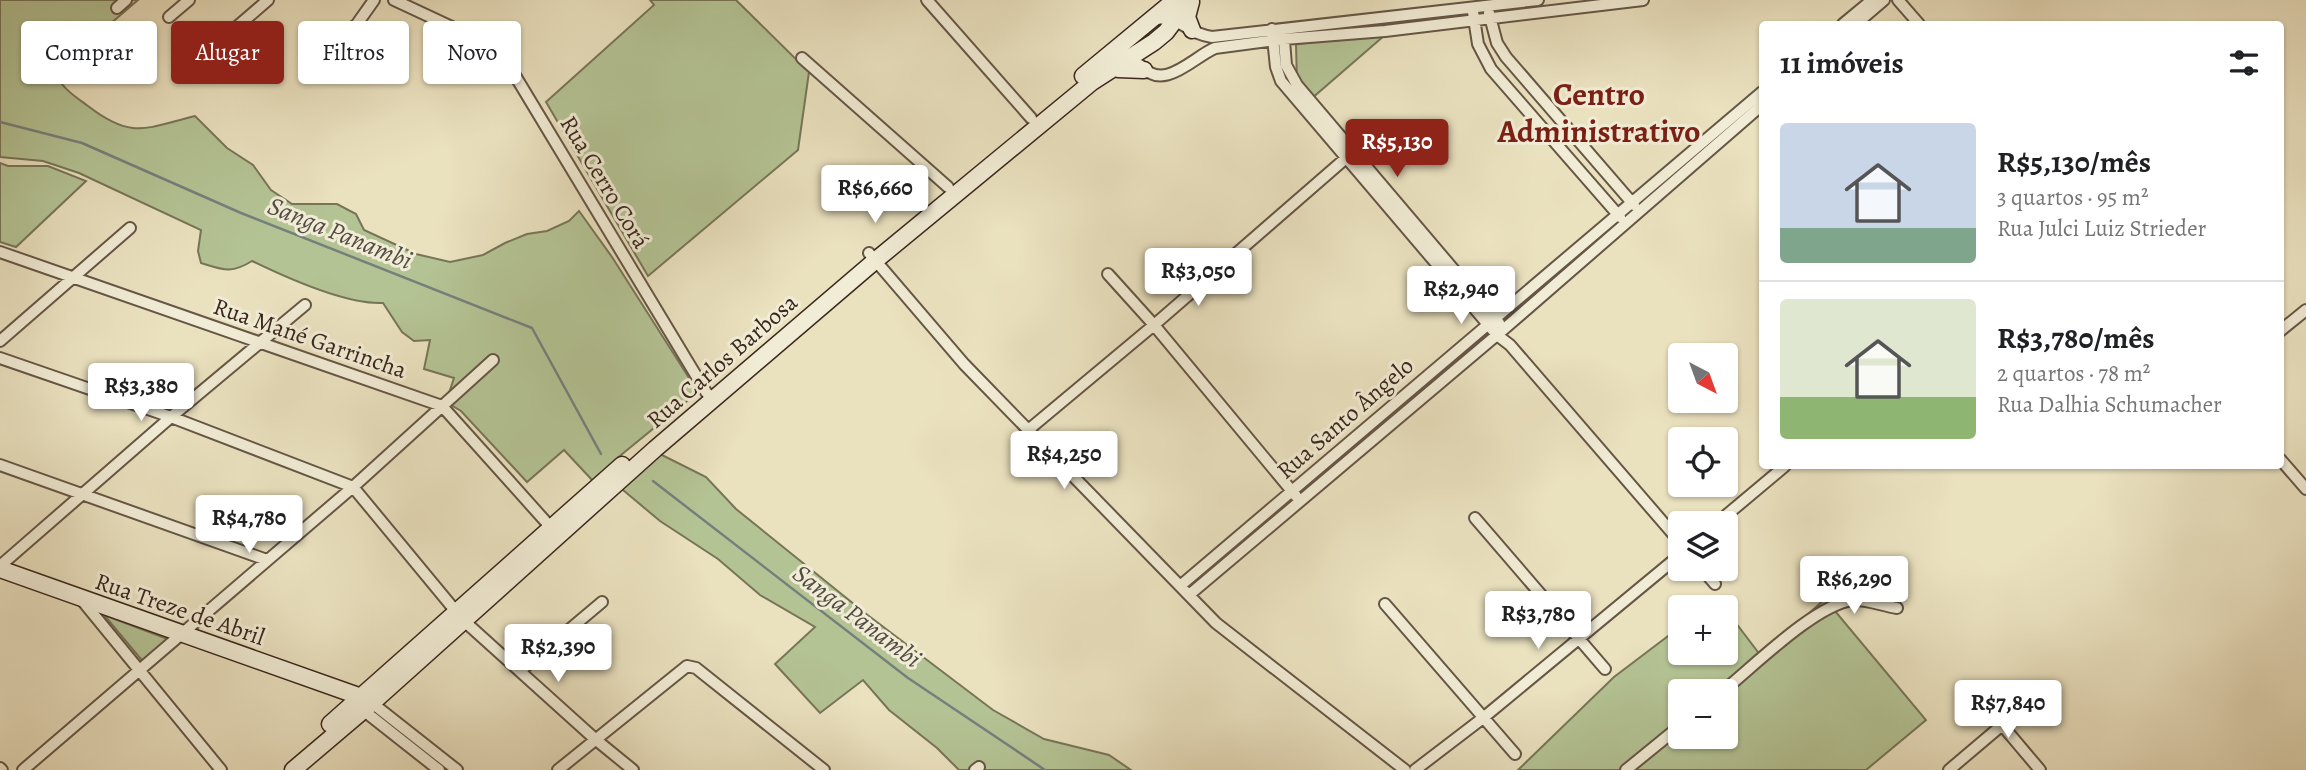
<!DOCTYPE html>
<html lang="pt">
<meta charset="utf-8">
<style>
:root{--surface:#fff;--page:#f6f6f6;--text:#202124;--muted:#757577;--line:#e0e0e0;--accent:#8f2418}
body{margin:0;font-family:Alegreya,serif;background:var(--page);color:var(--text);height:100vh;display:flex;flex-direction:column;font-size:26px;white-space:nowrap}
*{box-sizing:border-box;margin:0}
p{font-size:23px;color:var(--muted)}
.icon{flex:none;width:38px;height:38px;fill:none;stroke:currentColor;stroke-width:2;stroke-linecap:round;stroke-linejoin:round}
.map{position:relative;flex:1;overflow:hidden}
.side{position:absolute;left:1759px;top:21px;width:525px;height:448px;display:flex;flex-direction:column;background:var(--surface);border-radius:7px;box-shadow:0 2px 5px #0004}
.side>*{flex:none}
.top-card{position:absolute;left:21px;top:21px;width:665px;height:63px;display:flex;gap:14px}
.needle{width:46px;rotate:139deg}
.tools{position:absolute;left:1668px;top:343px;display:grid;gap:14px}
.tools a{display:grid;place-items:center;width:70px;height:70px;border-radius:7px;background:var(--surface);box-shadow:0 2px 5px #0004;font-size:35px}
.price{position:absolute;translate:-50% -60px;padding:0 16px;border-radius:7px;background:#fff;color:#222;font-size:23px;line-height:46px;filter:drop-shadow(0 2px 4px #0008)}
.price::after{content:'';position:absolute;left:50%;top:42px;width:21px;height:16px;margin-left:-10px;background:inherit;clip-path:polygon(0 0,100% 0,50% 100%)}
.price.current{background:var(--accent);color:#fff}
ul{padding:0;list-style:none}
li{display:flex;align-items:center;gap:21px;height:175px;padding:0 21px}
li+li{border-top:2px solid var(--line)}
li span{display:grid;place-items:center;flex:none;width:196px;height:140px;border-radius:7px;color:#555}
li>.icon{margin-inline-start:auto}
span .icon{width:84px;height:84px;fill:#fffc;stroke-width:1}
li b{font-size:30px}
h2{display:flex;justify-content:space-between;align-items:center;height:84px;padding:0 21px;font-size:30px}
.chip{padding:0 24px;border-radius:7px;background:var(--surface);box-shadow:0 2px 5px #0004;font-size:24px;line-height:63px}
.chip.current{background:var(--accent);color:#fff}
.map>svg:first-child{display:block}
.green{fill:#b4c394;stroke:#777558;stroke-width:2;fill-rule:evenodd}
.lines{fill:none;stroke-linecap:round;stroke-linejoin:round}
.stream{stroke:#75807d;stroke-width:2.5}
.street-casing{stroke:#665646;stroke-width:14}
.secondary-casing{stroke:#3a271d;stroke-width:19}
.street{stroke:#f1ecd5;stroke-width:10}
.secondary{stroke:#f1ecd5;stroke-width:16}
.labels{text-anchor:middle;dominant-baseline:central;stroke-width:6;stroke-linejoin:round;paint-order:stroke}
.street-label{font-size:24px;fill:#3a271d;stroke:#f1ecd5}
.water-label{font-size:26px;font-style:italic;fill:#534c45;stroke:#f1ecd5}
.district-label{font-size:32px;font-weight:bold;fill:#7a1f14;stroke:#f1ecd5}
</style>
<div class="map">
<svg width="2306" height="770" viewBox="0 0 2306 770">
<rect width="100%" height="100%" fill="#eae1bf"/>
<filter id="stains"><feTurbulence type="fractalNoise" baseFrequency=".00286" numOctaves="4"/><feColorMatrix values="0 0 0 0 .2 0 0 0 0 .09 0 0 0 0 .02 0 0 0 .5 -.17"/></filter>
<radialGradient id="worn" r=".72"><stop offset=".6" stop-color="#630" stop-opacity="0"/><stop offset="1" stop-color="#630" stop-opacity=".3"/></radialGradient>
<!-- green -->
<path class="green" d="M0,0H138L54,72C63,89 73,95 88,106C132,140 146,128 195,116L227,148L253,165L271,190L292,204H337L356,214L364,230L416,254L450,262L483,255L505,243L527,234L547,231L569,221L579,211L612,257L698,392L621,455L593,481L564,450L527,482L461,411L446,402L454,378L424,369L430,340L414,341L402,332L383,303C347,305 285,277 252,261C231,274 224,270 201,263L198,251L201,230L79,173L43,161L0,157Z
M650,0H736L809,72L798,150L648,276L546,102L654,5Z
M1385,35L1311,99L1297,83L1296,44Z
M0,163L8,166H48L86,181L16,247L0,242Z
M654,451L706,477L736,509L865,613L993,710L1044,739L1109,755L1131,770H959L937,748L889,710L863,680L820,713L775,664L815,627L760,595L718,559L660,521L617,485Z
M1825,599L1926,720L1866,770H1518L1614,677L1680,627V653H1726V610L1761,656ZM1680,691H1726V737H1680Z
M104,615L173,641L145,664Z"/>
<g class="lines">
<!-- stream -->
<path class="stream" d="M0,122L82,143L241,213L532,328L601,454
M653,481L908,678L1045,770"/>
<!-- street casing -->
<g class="street-casing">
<path id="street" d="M394,0L499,49L706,392L713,400
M927,0L1031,118
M1898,0L1919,24
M117,8L126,0
M1473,12L1478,44L1491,69L1620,217
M1489,13L1497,43L1506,57L1634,205
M169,17L189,0
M1154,19C1181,15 1187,34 1212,37L1538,0
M1843,24L1872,0
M1856,24L1884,0
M1272,29L1276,67L1281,81L1497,335L1510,345L1680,542
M1283,29L1286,65L1297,85L1499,323
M218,43L268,0
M802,58L948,187
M1140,65C1164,93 1193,57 1215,48L1284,39L1385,31L1643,0
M307,67L357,24L374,0
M0,252L442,406L555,532
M869,253L964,364L1216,623L1405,770
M1108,274L1154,325L1296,496
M2280,331L2306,310
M0,341L130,228
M0,358L171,417L353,487L463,620L595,739L633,770
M1027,431L1154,325L1346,158
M2280,459L2306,489
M0,465L267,560
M1475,518L1605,669
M1717,523L1785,466
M0,566L171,417L305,305
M1702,569L1715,584
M1180,586L1762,92
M1189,595L1504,329L1762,105
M81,599L221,770
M1385,604L1515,754
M520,671L602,602
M1723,691C1754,666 1816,604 1853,600C1867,599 1883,606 1897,608
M372,703L457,770
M363,710L439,770
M2002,725L2040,770
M0,768L2,770
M23,770L353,487L493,360
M558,770L687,666L696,668L824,770
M975,770L979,767
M1415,770L1483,718L1680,555
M1626,770L1680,726
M1949,770L2047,687"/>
</g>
<!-- secondary casing -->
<g class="secondary-casing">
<path id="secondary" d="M1191,2L1187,17L1192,30
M1118,69L1144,70
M1083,76L1175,0
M0,569L367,699
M330,724L622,465
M293,770L372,703L655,449L876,260L1092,82L1154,42L1166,32L1190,0"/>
</g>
<!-- street -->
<use href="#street" class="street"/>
<!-- secondary -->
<use href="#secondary" class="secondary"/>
</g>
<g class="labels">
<!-- street labels -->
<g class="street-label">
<text transform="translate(605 182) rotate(59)">Rua Cerro Corá</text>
<text transform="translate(310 338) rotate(19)">Rua Mané Garrincha</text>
<text transform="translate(722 361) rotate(-41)">Rua Carlos Barbosa</text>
<text transform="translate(1345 418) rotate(-41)">Rua Santo Ângelo</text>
<text transform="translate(180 609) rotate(19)">Rua Treze de Abril</text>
</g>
<!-- water labels -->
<g class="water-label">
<text transform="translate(340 233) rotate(22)">Sanga Panambi</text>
<text transform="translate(857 616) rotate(37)">Sanga Panambi</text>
</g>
<!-- district labels -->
<g class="district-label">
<text x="1599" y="94">Centro<tspan x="1599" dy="37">Administrativo</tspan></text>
</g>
</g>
<rect width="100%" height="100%" filter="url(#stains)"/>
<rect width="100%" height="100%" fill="url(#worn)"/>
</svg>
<div class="tools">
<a><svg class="needle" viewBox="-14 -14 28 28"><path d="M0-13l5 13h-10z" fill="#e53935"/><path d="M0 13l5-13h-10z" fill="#757577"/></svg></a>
<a><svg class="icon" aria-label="locate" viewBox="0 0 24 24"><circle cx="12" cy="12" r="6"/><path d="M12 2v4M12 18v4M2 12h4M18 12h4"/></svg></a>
<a><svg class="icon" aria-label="layers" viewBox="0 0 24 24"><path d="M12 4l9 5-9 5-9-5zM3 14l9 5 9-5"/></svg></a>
<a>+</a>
<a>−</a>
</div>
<b class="price current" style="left:1397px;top:179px">R$5,130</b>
<b class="price" style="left:875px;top:225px">R$6,660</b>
<b class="price" style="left:1198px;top:308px">R$3,050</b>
<b class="price" style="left:1461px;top:326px">R$2,940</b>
<b class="price" style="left:141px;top:423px">R$3,380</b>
<b class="price" style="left:1064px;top:491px">R$4,250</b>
<b class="price" style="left:249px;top:555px">R$4,780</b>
<b class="price" style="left:1854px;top:616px">R$6,290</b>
<b class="price" style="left:1538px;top:651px">R$3,780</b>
<b class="price" style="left:558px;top:684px">R$2,390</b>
<b class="price" style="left:2008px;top:740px">R$7,840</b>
<div class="top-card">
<a class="chip">Comprar</a>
<a class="chip current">Alugar</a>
<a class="chip">Filtros</a>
<a class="chip">Novo</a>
</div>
<section class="side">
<h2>11 imóveis<svg class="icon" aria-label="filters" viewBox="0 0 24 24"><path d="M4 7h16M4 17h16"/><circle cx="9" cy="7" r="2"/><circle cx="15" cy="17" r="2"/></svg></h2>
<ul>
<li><span style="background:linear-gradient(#c9d6e8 75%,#7fa58c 0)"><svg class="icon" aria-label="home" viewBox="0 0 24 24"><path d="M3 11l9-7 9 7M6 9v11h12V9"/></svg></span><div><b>R$5,130/mês</b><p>3 quartos · 95 m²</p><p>Rua Julci Luiz Strieder</p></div></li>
<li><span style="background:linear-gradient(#dfe7d0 70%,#8fb573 0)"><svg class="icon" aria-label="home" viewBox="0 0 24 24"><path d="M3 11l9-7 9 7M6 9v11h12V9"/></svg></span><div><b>R$3,780/mês</b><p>2 quartos · 78 m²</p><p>Rua Dalhia Schumacher</p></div></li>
</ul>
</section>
</div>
